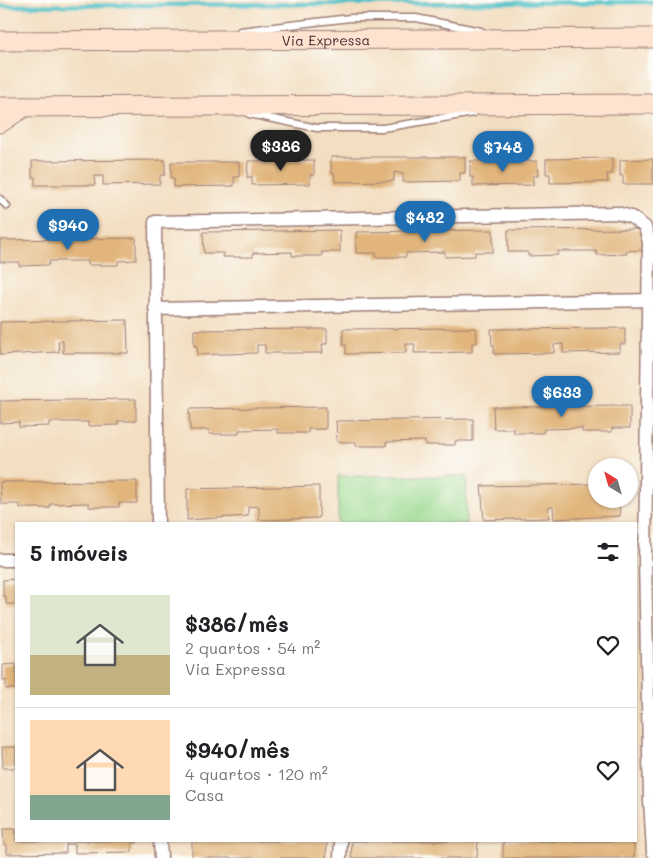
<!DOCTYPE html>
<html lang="pt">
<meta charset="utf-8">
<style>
:root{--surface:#fff;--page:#f6f6f6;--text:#202124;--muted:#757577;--line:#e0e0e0;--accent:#1f6fb2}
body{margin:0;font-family:Mali,sans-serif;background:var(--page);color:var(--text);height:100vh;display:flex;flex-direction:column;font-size:19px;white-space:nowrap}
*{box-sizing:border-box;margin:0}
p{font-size:16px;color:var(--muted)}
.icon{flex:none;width:28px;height:28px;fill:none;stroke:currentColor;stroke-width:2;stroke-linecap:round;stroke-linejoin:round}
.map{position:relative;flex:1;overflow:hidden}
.drawer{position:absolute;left:15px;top:522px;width:622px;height:320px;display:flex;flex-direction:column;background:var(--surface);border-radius:0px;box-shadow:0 1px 4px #0004}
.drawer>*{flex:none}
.needle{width:32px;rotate:323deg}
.tools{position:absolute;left:588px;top:458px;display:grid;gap:10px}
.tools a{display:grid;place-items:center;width:50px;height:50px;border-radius:50%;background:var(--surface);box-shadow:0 1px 4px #0004;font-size:25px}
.price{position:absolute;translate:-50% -42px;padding:0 11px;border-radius:18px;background:var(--accent);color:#fff;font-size:16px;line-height:32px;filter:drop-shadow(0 1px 2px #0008)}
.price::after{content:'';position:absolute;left:50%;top:30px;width:15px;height:11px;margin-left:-8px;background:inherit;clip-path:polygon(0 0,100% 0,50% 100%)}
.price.current{background:#222;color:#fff}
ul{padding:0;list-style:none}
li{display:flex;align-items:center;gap:15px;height:125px;padding:0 15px}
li+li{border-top:1px solid var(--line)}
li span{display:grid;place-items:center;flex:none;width:140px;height:100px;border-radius:0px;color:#555}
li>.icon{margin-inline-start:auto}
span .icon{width:60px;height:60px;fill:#fffc;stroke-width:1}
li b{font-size:21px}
h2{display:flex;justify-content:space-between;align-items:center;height:60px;padding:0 15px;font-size:21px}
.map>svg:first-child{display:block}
.green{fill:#98d88d;stroke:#717c5c}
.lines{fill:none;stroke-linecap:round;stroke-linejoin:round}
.stream{stroke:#53c1c8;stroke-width:4.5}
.building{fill:#e1b57b}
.lane-casing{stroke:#9e7e76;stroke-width:9}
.street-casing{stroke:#9e7e76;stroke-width:15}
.secondary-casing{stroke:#9e7e76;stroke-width:21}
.lane{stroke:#fff;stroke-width:6}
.street{stroke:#fff;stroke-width:12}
.secondary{stroke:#fde4d1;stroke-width:19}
.labels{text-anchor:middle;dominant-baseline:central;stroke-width:4;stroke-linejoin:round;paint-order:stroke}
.street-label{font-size:14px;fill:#4a1f2b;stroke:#fdfcf7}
</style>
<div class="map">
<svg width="653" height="858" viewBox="0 0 653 858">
<rect width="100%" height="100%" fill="#fdfcf7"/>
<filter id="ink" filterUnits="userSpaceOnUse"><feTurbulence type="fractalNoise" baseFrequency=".02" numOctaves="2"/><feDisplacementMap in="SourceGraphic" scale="10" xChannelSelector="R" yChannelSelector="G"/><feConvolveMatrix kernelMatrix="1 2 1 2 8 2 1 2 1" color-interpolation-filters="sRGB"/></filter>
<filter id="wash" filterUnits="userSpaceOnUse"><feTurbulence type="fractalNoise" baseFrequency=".0096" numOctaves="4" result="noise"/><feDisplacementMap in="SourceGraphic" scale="20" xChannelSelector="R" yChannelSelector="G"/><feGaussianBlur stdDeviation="1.12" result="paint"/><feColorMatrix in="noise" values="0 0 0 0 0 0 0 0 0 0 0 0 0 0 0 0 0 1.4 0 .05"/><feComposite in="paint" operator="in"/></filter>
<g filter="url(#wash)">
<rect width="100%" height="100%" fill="#f3dec1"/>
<!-- green -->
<path class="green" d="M338,476H467L466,524H338Z"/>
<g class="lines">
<!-- stream -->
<path class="stream" d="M0,6L653,2"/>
</g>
<g id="blocks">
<!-- building -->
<path class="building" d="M331,157H465V173H460V181L403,182V174L394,172V181L335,182L334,173H331Z
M612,158V174H607L608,182L550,183V174H546V159Z
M653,159V184H623V175L620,176V160Z
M165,160V175H160V184L103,185V176H94L95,185H35V177H32V161Z
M314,160V175H310V184L252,185V176L247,178L248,161Z
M470,161H537L538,176H533V185L473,186V177H470Z
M171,162H239V177H234V186L174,187V178H171Z
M645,229V250L626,251L627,254L597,255L596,251H558V255L528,256V252H508V230Z
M340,230V252H322V256H292V252L253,253V257H223L224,253H204L203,232Z
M493,230V252H475V256L445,257V252L406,253V257H376V253H356V232Z
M136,238V260L118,261V265H88V261H49V265L19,266V262H0V240Z
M127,320L128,353H63V341H58L59,352L0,355V322Z
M476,328L477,343H472V352L414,353L415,344H406V353L346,354V345H343V329Z
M625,328V344H620V352L563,353V344H559L554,345V353L494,354V345H492L491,329Z
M327,329V344H322L323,353H265V345H257V353L197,355V346H194V330Z
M136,399V421H118V425L88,426V422H49V426L19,427V422L0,423V401Z
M630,406V428H612V432H582V428L544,429L543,433H514V429H494L493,407Z
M326,407V429H308V433H278V429L239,430V434H209V430H190L189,409Z
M473,419V441H455V445H425V441L386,442V446H356V442H337L336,421Z
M137,481V503H119V507H89V503L50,504V508H20V504H1L0,482Z
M596,484V499H619L620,516L554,519L553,507H548L549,518L484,520L481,486Z
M319,486V518L259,520V506L248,507V516L187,520V489Z
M16,579V604H6V596H3V580Z
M16,664V689H6V680L3,681V665Z
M2,747H16V768H3Z
M3,829H16V841H137V843H132V852L75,853V844H66V853L7,854V845H4Z
M192,841H327L326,858H192Z
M352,841H478L477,858H351Z
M503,841H634V858H503Z"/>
</g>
</g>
<g filter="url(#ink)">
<use href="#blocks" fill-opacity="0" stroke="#9e7e76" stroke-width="1"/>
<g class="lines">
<!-- lane casing -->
<g class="lane-casing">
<path id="lane" d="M240,31L350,18H416L481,31
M249,114L317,128H383L474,113
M0,199L7,206"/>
</g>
<!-- street casing -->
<g class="street-casing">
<path id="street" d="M155,309L653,300
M158,524L155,222L617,213L631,217L645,227L649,242L645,561L650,800L653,852
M0,560H16
M160,841L161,858
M340,858L341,841"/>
</g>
<!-- secondary casing -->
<g class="secondary-casing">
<g id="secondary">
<path id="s1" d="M0,41L653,38"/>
<path d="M0,107L653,104"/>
<path d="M0,123L24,107"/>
</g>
</g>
<!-- lane -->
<use href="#lane" class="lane"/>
<!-- street -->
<use href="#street" class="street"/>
<!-- secondary -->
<use href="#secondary" class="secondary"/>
</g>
</g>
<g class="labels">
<!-- street labels -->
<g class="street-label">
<text stroke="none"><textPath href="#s1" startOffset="326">Via Expressa</textPath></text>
</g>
</g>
</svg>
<div class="tools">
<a><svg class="needle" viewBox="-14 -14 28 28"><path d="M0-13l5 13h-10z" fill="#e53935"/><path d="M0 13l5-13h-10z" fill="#757577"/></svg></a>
</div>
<b class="price current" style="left:281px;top:172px">$386</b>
<b class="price" style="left:503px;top:173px">$748</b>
<b class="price" style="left:425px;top:243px">$482</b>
<b class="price" style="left:68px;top:251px">$940</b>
<b class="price" style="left:562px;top:418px">$633</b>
<section class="drawer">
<h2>5 imóveis<svg class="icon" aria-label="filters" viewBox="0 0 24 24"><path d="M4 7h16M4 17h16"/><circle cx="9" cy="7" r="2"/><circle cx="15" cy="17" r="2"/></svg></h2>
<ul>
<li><span style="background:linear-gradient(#dfe7d0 60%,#c2b280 0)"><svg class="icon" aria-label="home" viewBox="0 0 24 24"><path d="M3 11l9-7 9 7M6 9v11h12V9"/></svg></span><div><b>$386/mês</b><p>2 quartos · 54 m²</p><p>Via Expressa</p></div><svg class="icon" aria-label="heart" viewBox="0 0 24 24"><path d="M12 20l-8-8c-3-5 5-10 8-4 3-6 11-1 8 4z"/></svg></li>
<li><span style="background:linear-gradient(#ffd9b3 75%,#7fa58c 0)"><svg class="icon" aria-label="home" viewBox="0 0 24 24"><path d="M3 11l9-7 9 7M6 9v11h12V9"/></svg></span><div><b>$940/mês</b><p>4 quartos · 120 m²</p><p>Casa</p></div><svg class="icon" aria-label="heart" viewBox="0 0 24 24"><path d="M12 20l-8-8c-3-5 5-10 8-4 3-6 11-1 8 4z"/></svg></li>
</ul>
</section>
</div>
